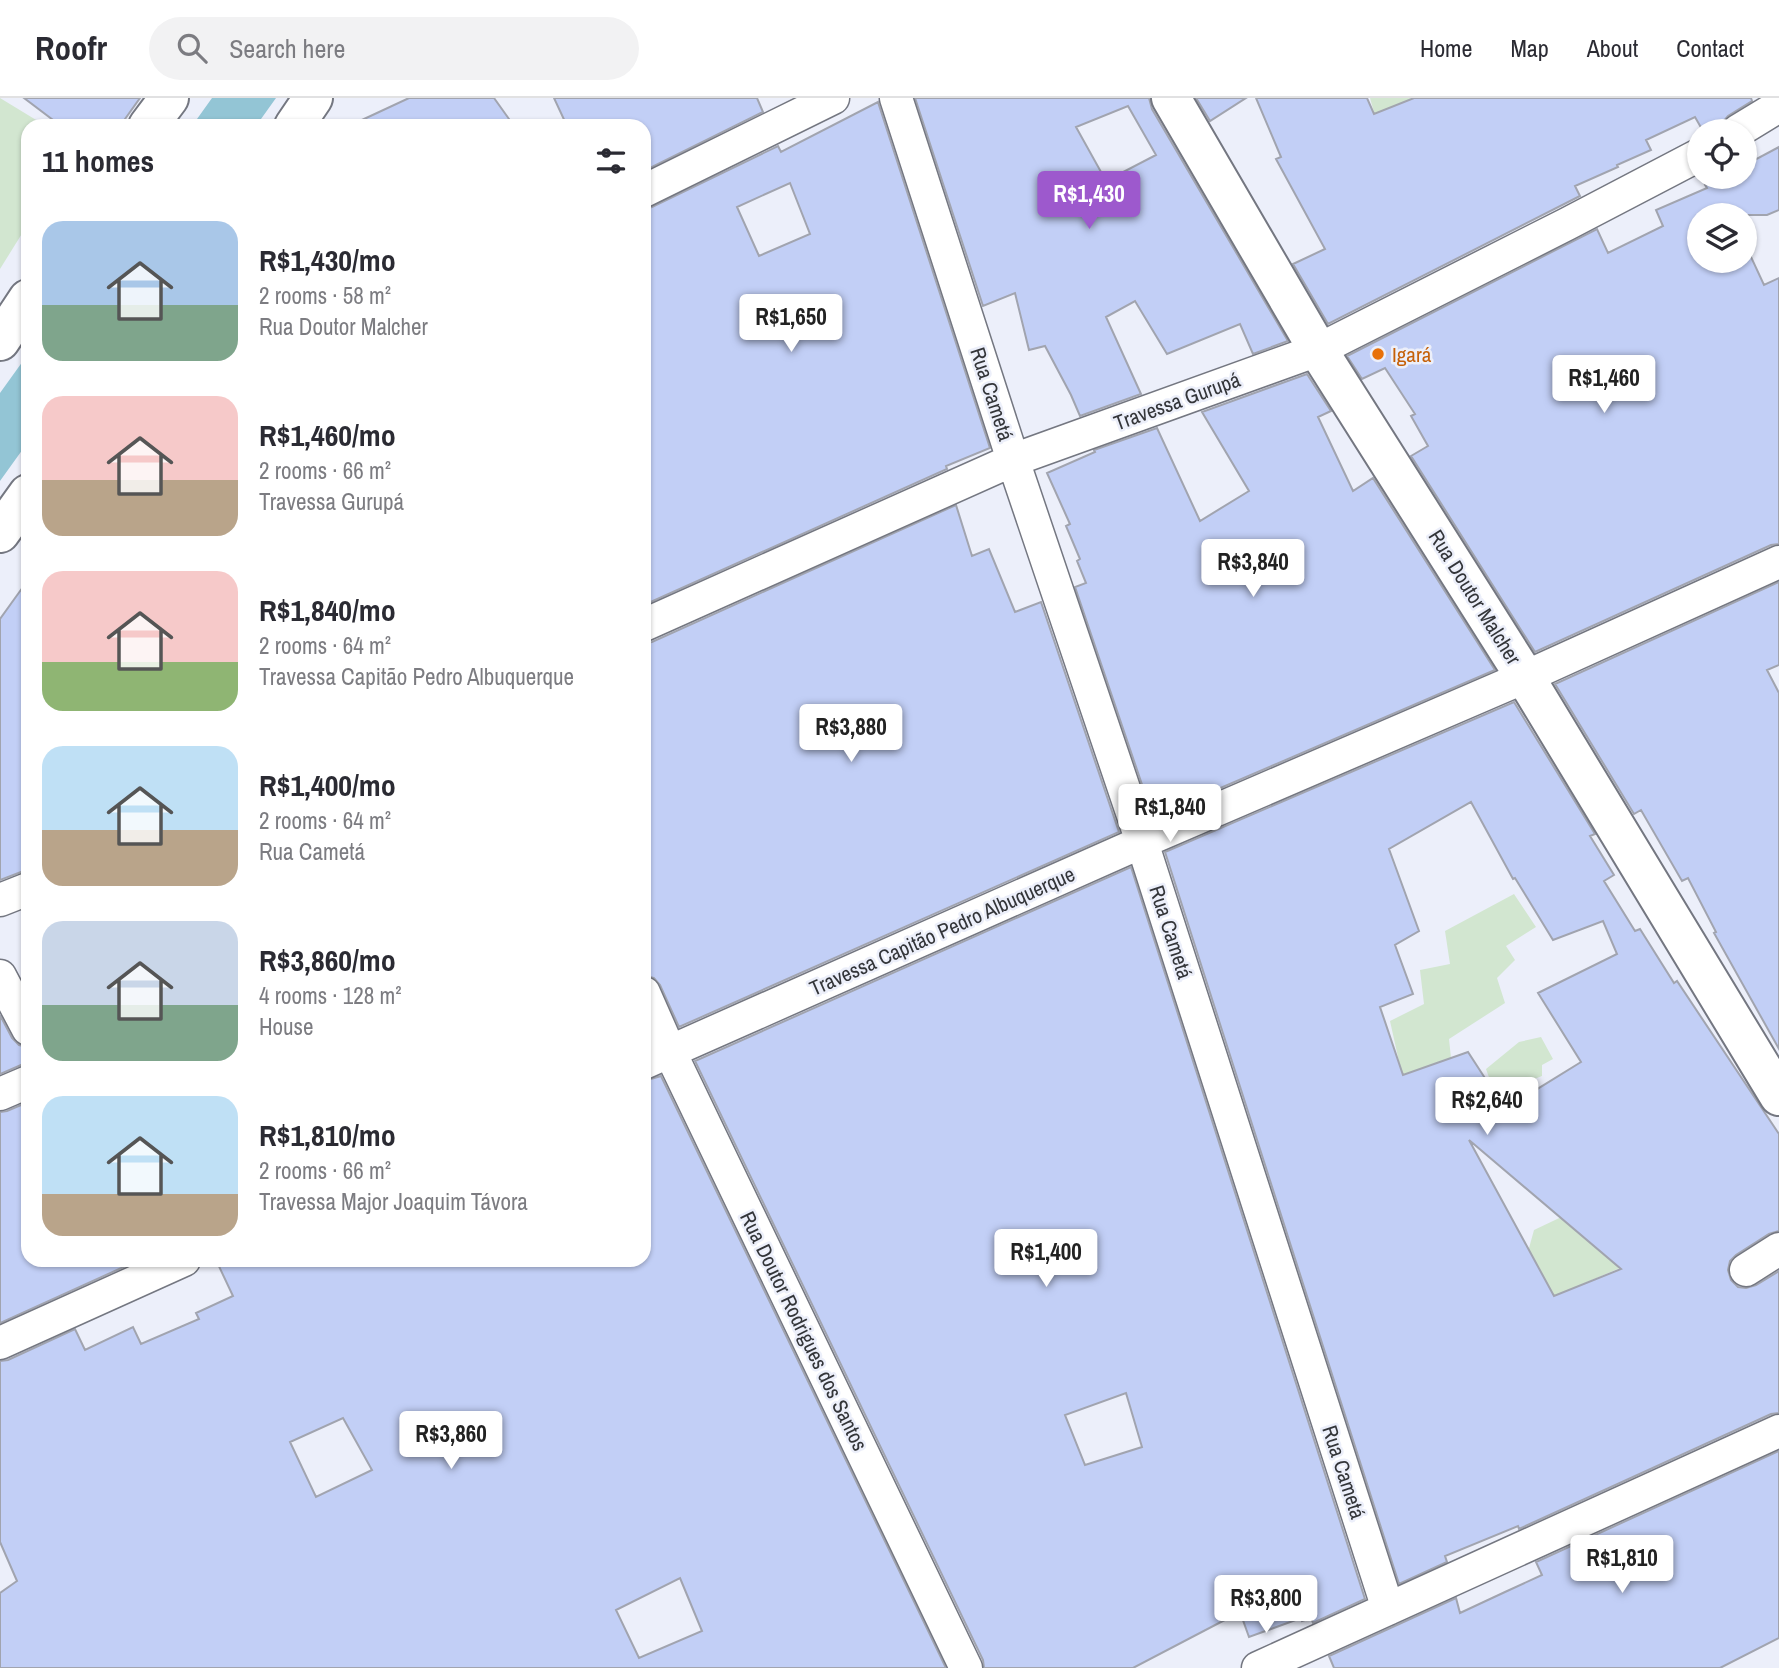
<!DOCTYPE html>
<meta charset="utf-8">
<style>
:root{--surface:#fff;--page:#f2f2f3;--text:#2b2b33;--muted:#7c7c81;--line:#e1e1e2;--accent:#9d59cd}
body{margin:0;font-family:"Archivo Narrow",sans-serif;background:var(--page);color:var(--text);height:100vh;display:flex;flex-direction:column;font-size:26px;white-space:nowrap}
*{box-sizing:border-box;margin:0}
p{font-size:23px;color:var(--muted)}
.icon{flex:none;width:38px;height:38px;fill:none;stroke:currentColor;stroke-width:2;stroke-linecap:round;stroke-linejoin:round}
.map{position:relative;flex:1;overflow:hidden}
.panel{position:absolute;left:21px;top:21px;width:630px;height:1148px;display:flex;flex-direction:column;background:var(--surface);border-radius:21px;box-shadow:0 2px 5px #0004}
.panel>*{flex:none}
.fabs{position:absolute;left:1687px;top:21px;display:grid;gap:14px}
.fabs a{display:grid;place-items:center;width:70px;height:70px;border-radius:50%;background:var(--surface);box-shadow:0 2px 5px #0004;font-size:35px}
.price{position:absolute;translate:-50% -60px;padding:0 16px;border-radius:7px;background:#fff;color:#222;font-size:23px;line-height:46px;filter:drop-shadow(0 2px 4px #0008)}
.price::after{content:'';position:absolute;left:50%;top:42px;width:21px;height:16px;margin-left:-10px;background:inherit;clip-path:polygon(0 0,100% 0,50% 100%)}
.price.on{background:var(--accent);color:#fff}
ul{padding:0;list-style:none}
li{display:flex;align-items:center;gap:21px;height:175px;padding:0 21px}
li span{display:grid;place-items:center;flex:none;width:196px;height:140px;border-radius:21px;color:#555}
li>.icon{margin-inline-start:auto}
span .icon{width:84px;height:84px;fill:#fffc;stroke-width:1}
li b{font-size:30px}
h2{display:flex;justify-content:space-between;align-items:center;height:84px;padding:0 21px;font-size:30px}
header{display:flex;align-items:center;gap:42px;box-sizing:border-box;height:98px;padding:0 35px;background:var(--surface);border-bottom:2px solid var(--line)}
header strong{font-size:33px}
nav{display:flex;gap:38px;margin-inline-start:auto;font-size:24px}
.search{width:490px;height:63px;background:var(--page);display:flex;align-items:center;gap:18px;box-sizing:border-box;padding:0 24px;border-radius:38px;color:var(--muted);font-size:26px}
.map>svg:first-child{display:block}
.green{fill:#d2e6d0}
.water{fill:#93c5d5}
.building{fill:#c2cff6;stroke:#a1a4af;stroke-width:2;fill-rule:evenodd}
.lines{fill:none;stroke-linecap:round;stroke-linejoin:round}
.street-casing{stroke:#747781;stroke-width:35}
.secondary-casing{stroke:#747781;stroke-width:42}
.street{stroke:#fff;stroke-width:32}
.secondary{stroke:#fff;stroke-width:38}
.food-dot{fill:#e8710a;stroke:#eceffa;stroke-width:2.5}
.labels{text-anchor:middle;dominant-baseline:central;stroke-width:5;stroke-linejoin:round;paint-order:stroke}
.food-label{font-size:21px;fill:#c56008;stroke:#eceffa;text-anchor:start}
.street-label{font-size:21px;fill:#333539;stroke:#eceffa}
</style>
<header>
<strong>Roofr</strong>
<div class="search"><svg class="icon" aria-label="search" viewBox="0 0 24 24"><circle cx="10" cy="10" r="6"/><path d="M15 15l6 6"/></svg>Search here</div>
<nav><a>Home</a><a>Map</a><a>About</a><a>Contact</a></nav>
</header>
<div class="map">
<svg width="1779" height="1570" viewBox="0 0 1779 1570">
<rect width="100%" height="100%" fill="#eceffa"/>
<!-- green -->
<path class="green" d="M0,0L46,28H28V126L0,171Z
M1370,0H1413L1375,18Z
M1514,796L1536,829L1506,848L1515,862L1497,880L1505,905L1449,941L1451,960L1402,977L1390,923L1424,906L1420,872L1450,866L1445,833Z
M1541,939L1553,961L1542,967V978L1495,996L1486,971L1519,944Z
M1593,1104L1620,1170L1580,1187L1587,1209L1559,1218L1526,1161L1534,1132Z"/>
<!-- water -->
<path class="water" d="M212,0H276L256,28H192Z
M28,256V344L0,383V295Z"/>
<!-- building -->
<path class="building" d="M24,0H140L120,28H61Z
M409,0H494L514,28H349Z
M554,0H757L763,14L644,73V28H567Z
M915,0H1149L1152,11L1288,243L1253,256L1240,226L1167,256L1135,203L1106,219L1141,296L1080,318L1071,297L1045,248L1029,252L1015,195L983,208ZM1128,8L1156,57L1106,83L1076,29Z
M1196,0H1246L1210,23Z
M1256,0H1367L1374,16L1414,0H1751L1752,3L1728,18L1722,25L1720,33H1703L1695,19L1646,42L1651,52L1617,67L1618,69L1575,88L1580,98L1328,226L1293,166L1325,151L1276,61L1281,59Z
M878,4L990,350L946,368L947,371L644,507V111L652,109L778,48L781,54ZM790,85L810,136L759,158L737,109Z
M1779,49V112L1767,117H1699V163H1745V146L1764,187L1779,180V446L1771,447L1535,554L1411,358L1428,348L1411,318L1415,316L1385,270L1362,281L1347,258L1597,131L1608,155L1663,128L1656,112L1707,90L1705,87L1721,79H1745V67Z
M1307,276L1331,313L1318,319L1353,393L1373,380L1495,572L1153,719L1075,489L1086,485L1077,463L1080,461L1066,428L1070,426L1047,375L1095,354L1094,352L1157,330L1200,423L1249,393L1202,314Z
M956,407L972,458L989,451L1015,514L1041,504L1119,734L679,929L660,887L654,880L644,877V545L652,544Z
M28,482V773L21,774L0,782V521Z
M1779,484V567L1767,572L1779,595V951L1714,835L1716,834L1688,780L1682,783L1641,712L1634,716L1555,586Z
M1514,604L1595,736L1590,738L1614,777L1604,783L1635,833L1640,831L1674,885L1677,883L1779,1036V1133L1769,1136L1736,1157L1730,1163L1728,1172L1731,1182L1738,1189L1746,1190L1756,1187L1779,1173V1315L1771,1316L1519,1431L1518,1428L1445,1458L1447,1464L1399,1486L1165,754ZM1471,704L1513,781L1515,780L1553,842L1603,823L1617,856L1538,895L1581,964L1505,1011L1468,954L1403,977L1380,909L1413,896L1395,847L1419,833L1389,751ZM1469,1042L1621,1171L1554,1198Z
M1131,769L1365,1501L1313,1525L1311,1520L1302,1523L1301,1520L1249,1539L1240,1514L1133,1570H984L983,1562L695,963ZM1126,1295L1142,1349L1085,1367L1065,1317Z
M0,917L12,940L19,947L28,949V966L21,967L0,976Z
M661,978L946,1570H0V1495L17,1483L0,1444V1263L8,1262L75,1231L85,1252L133,1229L141,1246L199,1221L196,1215L233,1198L216,1162H644V983ZM343,1320L372,1372L316,1399L290,1344ZM680,1480L702,1533L639,1560L616,1512Z
M28,1004V1162H139L0,1225V1014L7,1013Z
M1779,1353V1540L1720,1570H1334L1329,1558L1456,1500L1460,1515L1505,1494L1542,1477L1536,1464Z"/>
<g class="lines">
<!-- street casing -->
<g class="street-casing">
<path id="street" d="M896,0L1013,362L1142,744L1388,1511
M1738,33L1779,8
M644,93L833,0
M644,527L1013,362L1318,252L1567,126L1699,57
M0,802L28,791
M0,878L28,931
M644,895L670,954L966,1570
M644,965L1142,744L1525,579L1779,464
M0,996L28,984
M1746,1172L1779,1151
M0,1245L184,1162
M1258,1570L1779,1333"/>
</g>
<!-- secondary casing -->
<g class="secondary-casing">
<path id="secondary" d="M1171,0L1318,252L1525,579L1779,998
M148,28L169,0
M294,28L313,0
M0,243L28,201
M0,435L28,396"/>
</g>
<!-- street -->
<use href="#street" class="street"/>
<!-- secondary -->
<use href="#secondary" class="secondary"/>
</g>
<!-- markers -->
<circle class="food-dot" cx="1378" cy="256" r="7"/>
<g class="labels">
<!-- food labels -->
<g class="food-label">
<text x="1392" y="256">Igará</text>
</g>
<!-- street labels -->
<g class="street-label">
<text transform="translate(992 296) rotate(72)">Rua Cametá</text>
<text transform="translate(1177 303) rotate(-20)">Travessa Gurupá</text>
<text transform="translate(1475 499) rotate(58)">Rua Doutor Malcher</text>
<text transform="translate(942 833) rotate(-24)">Travessa Capitão Pedro Albuquerque</text>
<text transform="translate(1171 834) rotate(72)">Rua Cametá</text>
<text transform="translate(804 1233) rotate(64)">Rua Doutor Rodrigues dos Santos</text>
<text transform="translate(1344 1374) rotate(72)">Rua Cametá</text>
</g>
</g>
</svg>
<div class="fabs">
<a><svg class="icon" aria-label="locate" viewBox="0 0 24 24"><circle cx="12" cy="12" r="6"/><path d="M12 2v4M12 18v4M2 12h4M18 12h4"/></svg></a>
<a><svg class="icon" aria-label="layers" viewBox="0 0 24 24"><path d="M12 4l9 5-9 5-9-5zM3 14l9 5 9-5"/></svg></a>
</div>
<b class="price on" style="left:1089px;top:133px">R$1,430</b>
<b class="price" style="left:791px;top:256px">R$1,650</b>
<b class="price" style="left:1604px;top:317px">R$1,460</b>
<b class="price" style="left:1253px;top:501px">R$3,840</b>
<b class="price" style="left:851px;top:666px">R$3,880</b>
<b class="price" style="left:1170px;top:746px">R$1,840</b>
<b class="price" style="left:1487px;top:1039px">R$2,640</b>
<b class="price" style="left:1046px;top:1191px">R$1,400</b>
<b class="price" style="left:451px;top:1373px">R$3,860</b>
<b class="price" style="left:1622px;top:1497px">R$1,810</b>
<b class="price" style="left:1266px;top:1537px">R$3,800</b>
<section class="panel">
<h2>11 homes<svg class="icon" aria-label="filters" viewBox="0 0 24 24"><path d="M4 7h16M4 17h16"/><circle cx="9" cy="7" r="2"/><circle cx="15" cy="17" r="2"/></svg></h2>
<ul>
<li><span style="background:linear-gradient(#a9c7e8 60%,#7fa58c 0)"><svg class="icon" aria-label="home" viewBox="0 0 24 24"><path d="M3 11l9-7 9 7M6 9v11h12V9"/></svg></span><div><b>R$1,430/mo</b><p>2 rooms · 58 m²</p><p>Rua Doutor Malcher</p></div></li>
<li><span style="background:linear-gradient(#f6c9c9 60%,#b9a48a 0)"><svg class="icon" aria-label="home" viewBox="0 0 24 24"><path d="M3 11l9-7 9 7M6 9v11h12V9"/></svg></span><div><b>R$1,460/mo</b><p>2 rooms · 66 m²</p><p>Travessa Gurupá</p></div></li>
<li><span style="background:linear-gradient(#f6c9c9 65%,#8fb573 0)"><svg class="icon" aria-label="home" viewBox="0 0 24 24"><path d="M3 11l9-7 9 7M6 9v11h12V9"/></svg></span><div><b>R$1,840/mo</b><p>2 rooms · 64 m²</p><p>Travessa Capitão Pedro Albuquerque</p></div></li>
<li><span style="background:linear-gradient(#bfe0f5 60%,#b9a48a 0)"><svg class="icon" aria-label="home" viewBox="0 0 24 24"><path d="M3 11l9-7 9 7M6 9v11h12V9"/></svg></span><div><b>R$1,400/mo</b><p>2 rooms · 64 m²</p><p>Rua Cametá</p></div></li>
<li><span style="background:linear-gradient(#c9d6e8 60%,#7fa58c 0)"><svg class="icon" aria-label="home" viewBox="0 0 24 24"><path d="M3 11l9-7 9 7M6 9v11h12V9"/></svg></span><div><b>R$3,860/mo</b><p>4 rooms · 128 m²</p><p>House</p></div></li>
<li><span style="background:linear-gradient(#bfe0f5 70%,#b9a48a 0)"><svg class="icon" aria-label="home" viewBox="0 0 24 24"><path d="M3 11l9-7 9 7M6 9v11h12V9"/></svg></span><div><b>R$1,810/mo</b><p>2 rooms · 66 m²</p><p>Travessa Major Joaquim Távora</p></div></li>
</ul>
</section>
</div>
